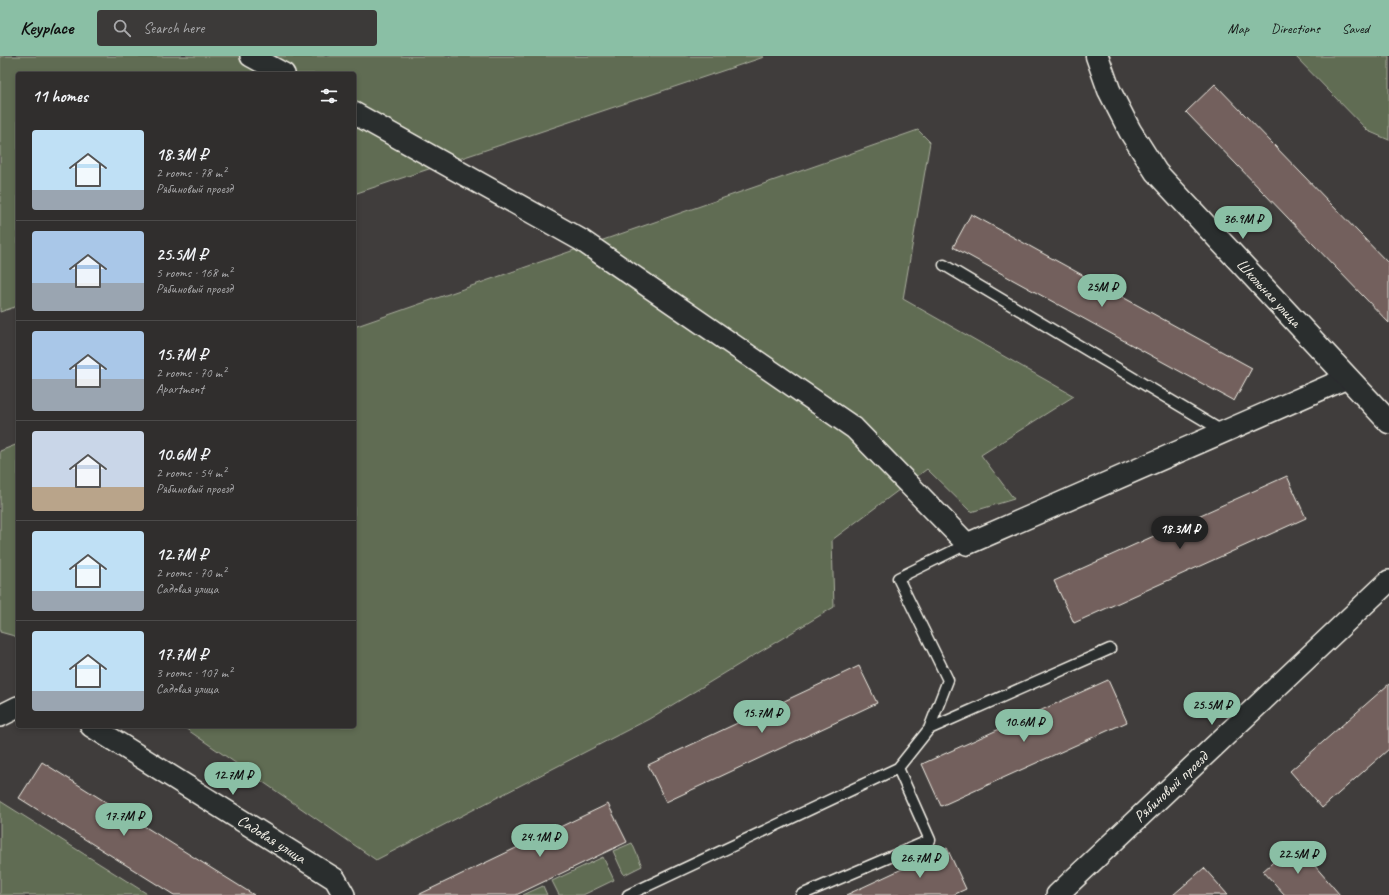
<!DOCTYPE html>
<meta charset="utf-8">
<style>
:root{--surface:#302e2d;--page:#3c3a39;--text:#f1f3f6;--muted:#a8a8aa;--line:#4b4a49;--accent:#8abfa5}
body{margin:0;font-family:Caveat,sans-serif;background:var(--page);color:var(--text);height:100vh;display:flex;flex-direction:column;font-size:15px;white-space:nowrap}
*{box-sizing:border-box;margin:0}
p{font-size:13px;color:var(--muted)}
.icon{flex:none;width:22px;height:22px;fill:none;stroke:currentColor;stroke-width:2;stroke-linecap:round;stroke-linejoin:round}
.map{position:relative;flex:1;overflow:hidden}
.panel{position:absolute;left:16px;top:16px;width:340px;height:656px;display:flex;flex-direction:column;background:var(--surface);border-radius:4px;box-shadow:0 2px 6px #0003,0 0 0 1px var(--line)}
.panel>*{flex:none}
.price{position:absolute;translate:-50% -34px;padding:0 9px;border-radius:14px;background:var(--accent);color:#111;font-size:13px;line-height:26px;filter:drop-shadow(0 1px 2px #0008)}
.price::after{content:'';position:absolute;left:50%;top:24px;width:12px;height:9px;margin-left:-6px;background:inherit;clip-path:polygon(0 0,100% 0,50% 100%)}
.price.selected{background:#222;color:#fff}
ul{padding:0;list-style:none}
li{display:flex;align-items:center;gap:12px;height:100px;padding:0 16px}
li+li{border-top:1px solid var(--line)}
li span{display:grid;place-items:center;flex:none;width:112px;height:80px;border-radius:4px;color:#555}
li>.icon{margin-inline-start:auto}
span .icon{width:48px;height:48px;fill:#fffc;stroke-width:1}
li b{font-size:17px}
h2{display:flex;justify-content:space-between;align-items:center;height:48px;padding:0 16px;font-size:17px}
header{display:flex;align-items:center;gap:24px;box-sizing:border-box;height:56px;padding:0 20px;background:var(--accent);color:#111}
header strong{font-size:19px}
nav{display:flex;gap:22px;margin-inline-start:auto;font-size:14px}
.search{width:280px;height:36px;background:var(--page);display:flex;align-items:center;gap:10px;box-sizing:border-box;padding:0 14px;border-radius:4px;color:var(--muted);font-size:15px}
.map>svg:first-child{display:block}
.green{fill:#606c53;stroke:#aaae9e}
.building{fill:#73615d;stroke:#f4f1e8}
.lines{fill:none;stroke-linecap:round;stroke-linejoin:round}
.service-casing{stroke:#f4f1e8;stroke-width:13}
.minor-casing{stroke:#f4f1e8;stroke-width:24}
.tertiary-casing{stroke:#f4f1e8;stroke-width:25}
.service{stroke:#2a2d2e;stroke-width:10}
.minor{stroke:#2a2d2e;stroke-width:21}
.tertiary{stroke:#2a2d2e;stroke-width:22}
.labels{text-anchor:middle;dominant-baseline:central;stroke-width:4;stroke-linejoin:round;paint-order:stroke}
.street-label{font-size:16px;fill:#f4f1e8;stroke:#2a2d2e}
</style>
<header>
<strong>Keyplace</strong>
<div class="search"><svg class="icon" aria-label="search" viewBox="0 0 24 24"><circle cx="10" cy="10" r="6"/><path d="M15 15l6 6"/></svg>Search here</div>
<nav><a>Map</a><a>Directions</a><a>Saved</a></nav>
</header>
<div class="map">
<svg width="1389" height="839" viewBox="0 0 1389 839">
<rect width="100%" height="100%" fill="#403d3c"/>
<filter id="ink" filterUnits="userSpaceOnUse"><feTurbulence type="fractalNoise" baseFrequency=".025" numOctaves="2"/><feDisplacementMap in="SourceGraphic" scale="8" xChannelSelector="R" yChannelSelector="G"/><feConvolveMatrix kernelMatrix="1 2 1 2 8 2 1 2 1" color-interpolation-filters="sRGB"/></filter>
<g filter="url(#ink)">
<!-- green -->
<path class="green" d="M0,0H762L764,1L354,138V18H18V250L0,256Z
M1295,0H1389V84L1368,75Z
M918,74L930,86L903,243L1074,340L981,399L1014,443L971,456L927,413L832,484L834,551L649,663L376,804L182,670H354V271Z
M18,388V581L0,576V395Z
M0,745L149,839H0Z
M632,787L642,810L624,819L613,795Z
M603,801L614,824L583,839H559L552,825Z
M543,830L547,839H523Z"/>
<!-- building -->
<path class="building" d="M1215,28L1389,208V267L1186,56Z
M971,158L1252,312L1234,345L953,191Z
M1287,420L1306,462L1074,567L1054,525Z
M859,610L877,647L666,746L648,709Z
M1108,624L1127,666L941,750L922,708Z
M1389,628V693L1322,752L1290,715Z
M42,706L254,839H174L19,742Z
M608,748L627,786L516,839H418Z
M1295,787L1340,839H1285L1263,815Z
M947,792L966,833L953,839H846Z
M1204,812L1228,839H1173Z"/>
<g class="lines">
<!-- service casing -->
<g class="service-casing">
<path id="service" d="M944,209L1224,376
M929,673L1110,593
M628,839L898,712L929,673L948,624L898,522L967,488
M801,839L930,784L898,712"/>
</g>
<!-- minor casing -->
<g class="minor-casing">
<g id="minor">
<path d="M251,0L284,18"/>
<path d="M354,57L581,184L854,372L967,488L1347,322"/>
<path d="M0,660L18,651"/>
<path id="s1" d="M91,670L335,823L344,839"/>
<path id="s2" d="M1057,839L1389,525"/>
</g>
</g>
<!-- tertiary casing -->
<g class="tertiary-casing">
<g id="tertiary">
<path id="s3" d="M1097,0L1109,34L1130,75L1156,116L1389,366"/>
</g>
</g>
<!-- service -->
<use href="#service" class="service"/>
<!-- minor -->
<use href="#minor" class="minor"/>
<!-- tertiary -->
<use href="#tertiary" class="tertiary"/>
</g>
</g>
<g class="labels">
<!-- street labels -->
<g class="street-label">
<text stroke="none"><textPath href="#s3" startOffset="296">Школьная улица</textPath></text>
<text stroke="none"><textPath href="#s2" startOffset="157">Рябиновый проезд</textPath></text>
<text stroke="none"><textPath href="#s1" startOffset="213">Садовая улица</textPath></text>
</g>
</g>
</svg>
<b class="price" style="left:1243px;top:184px">36.9M ₽</b>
<b class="price" style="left:1102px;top:252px">25M ₽</b>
<b class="price selected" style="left:1180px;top:494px">18.3M ₽</b>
<b class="price" style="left:1212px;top:670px">25.5M ₽</b>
<b class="price" style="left:762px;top:678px">15.7M ₽</b>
<b class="price" style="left:1024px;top:687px">10.6M ₽</b>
<b class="price" style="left:233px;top:740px">12.7M ₽</b>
<b class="price" style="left:124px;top:781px">17.7M ₽</b>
<b class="price" style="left:540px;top:802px">24.1M ₽</b>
<b class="price" style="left:1298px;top:819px">22.5M ₽</b>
<b class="price" style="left:920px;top:823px">26.7M ₽</b>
<section class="panel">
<h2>11 homes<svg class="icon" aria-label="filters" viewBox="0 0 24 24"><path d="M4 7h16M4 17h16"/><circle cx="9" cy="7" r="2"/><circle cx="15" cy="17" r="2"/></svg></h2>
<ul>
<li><span style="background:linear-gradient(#bfe0f5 75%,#9aa5b1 0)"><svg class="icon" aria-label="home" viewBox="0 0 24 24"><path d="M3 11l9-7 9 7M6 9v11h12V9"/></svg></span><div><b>18.3M ₽</b><p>2 rooms · 78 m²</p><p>Рябиновый проезд</p></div></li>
<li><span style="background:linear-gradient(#a9c7e8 65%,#9aa5b1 0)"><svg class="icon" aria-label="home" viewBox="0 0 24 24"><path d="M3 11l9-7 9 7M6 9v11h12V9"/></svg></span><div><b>25.5M ₽</b><p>5 rooms · 168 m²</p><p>Рябиновый проезд</p></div></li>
<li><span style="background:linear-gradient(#a9c7e8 60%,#9aa5b1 0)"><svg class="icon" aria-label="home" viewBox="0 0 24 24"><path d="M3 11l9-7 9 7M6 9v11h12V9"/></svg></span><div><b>15.7M ₽</b><p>2 rooms · 70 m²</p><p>Apartment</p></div></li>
<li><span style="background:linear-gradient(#c9d6e8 70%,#b9a48a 0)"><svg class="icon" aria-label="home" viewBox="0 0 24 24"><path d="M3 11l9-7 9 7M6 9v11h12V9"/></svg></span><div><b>10.6M ₽</b><p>2 rooms · 54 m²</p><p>Рябиновый проезд</p></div></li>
<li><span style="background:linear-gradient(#bfe0f5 75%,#9aa5b1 0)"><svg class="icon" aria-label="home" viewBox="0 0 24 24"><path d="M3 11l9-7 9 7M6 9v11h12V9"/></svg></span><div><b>12.7M ₽</b><p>2 rooms · 70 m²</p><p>Садовая улица</p></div></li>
<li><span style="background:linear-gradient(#bfe0f5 75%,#9aa5b1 0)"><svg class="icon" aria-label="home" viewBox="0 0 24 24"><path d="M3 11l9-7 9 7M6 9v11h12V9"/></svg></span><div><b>17.7M ₽</b><p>3 rooms · 107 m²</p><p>Садовая улица</p></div></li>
</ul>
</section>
</div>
